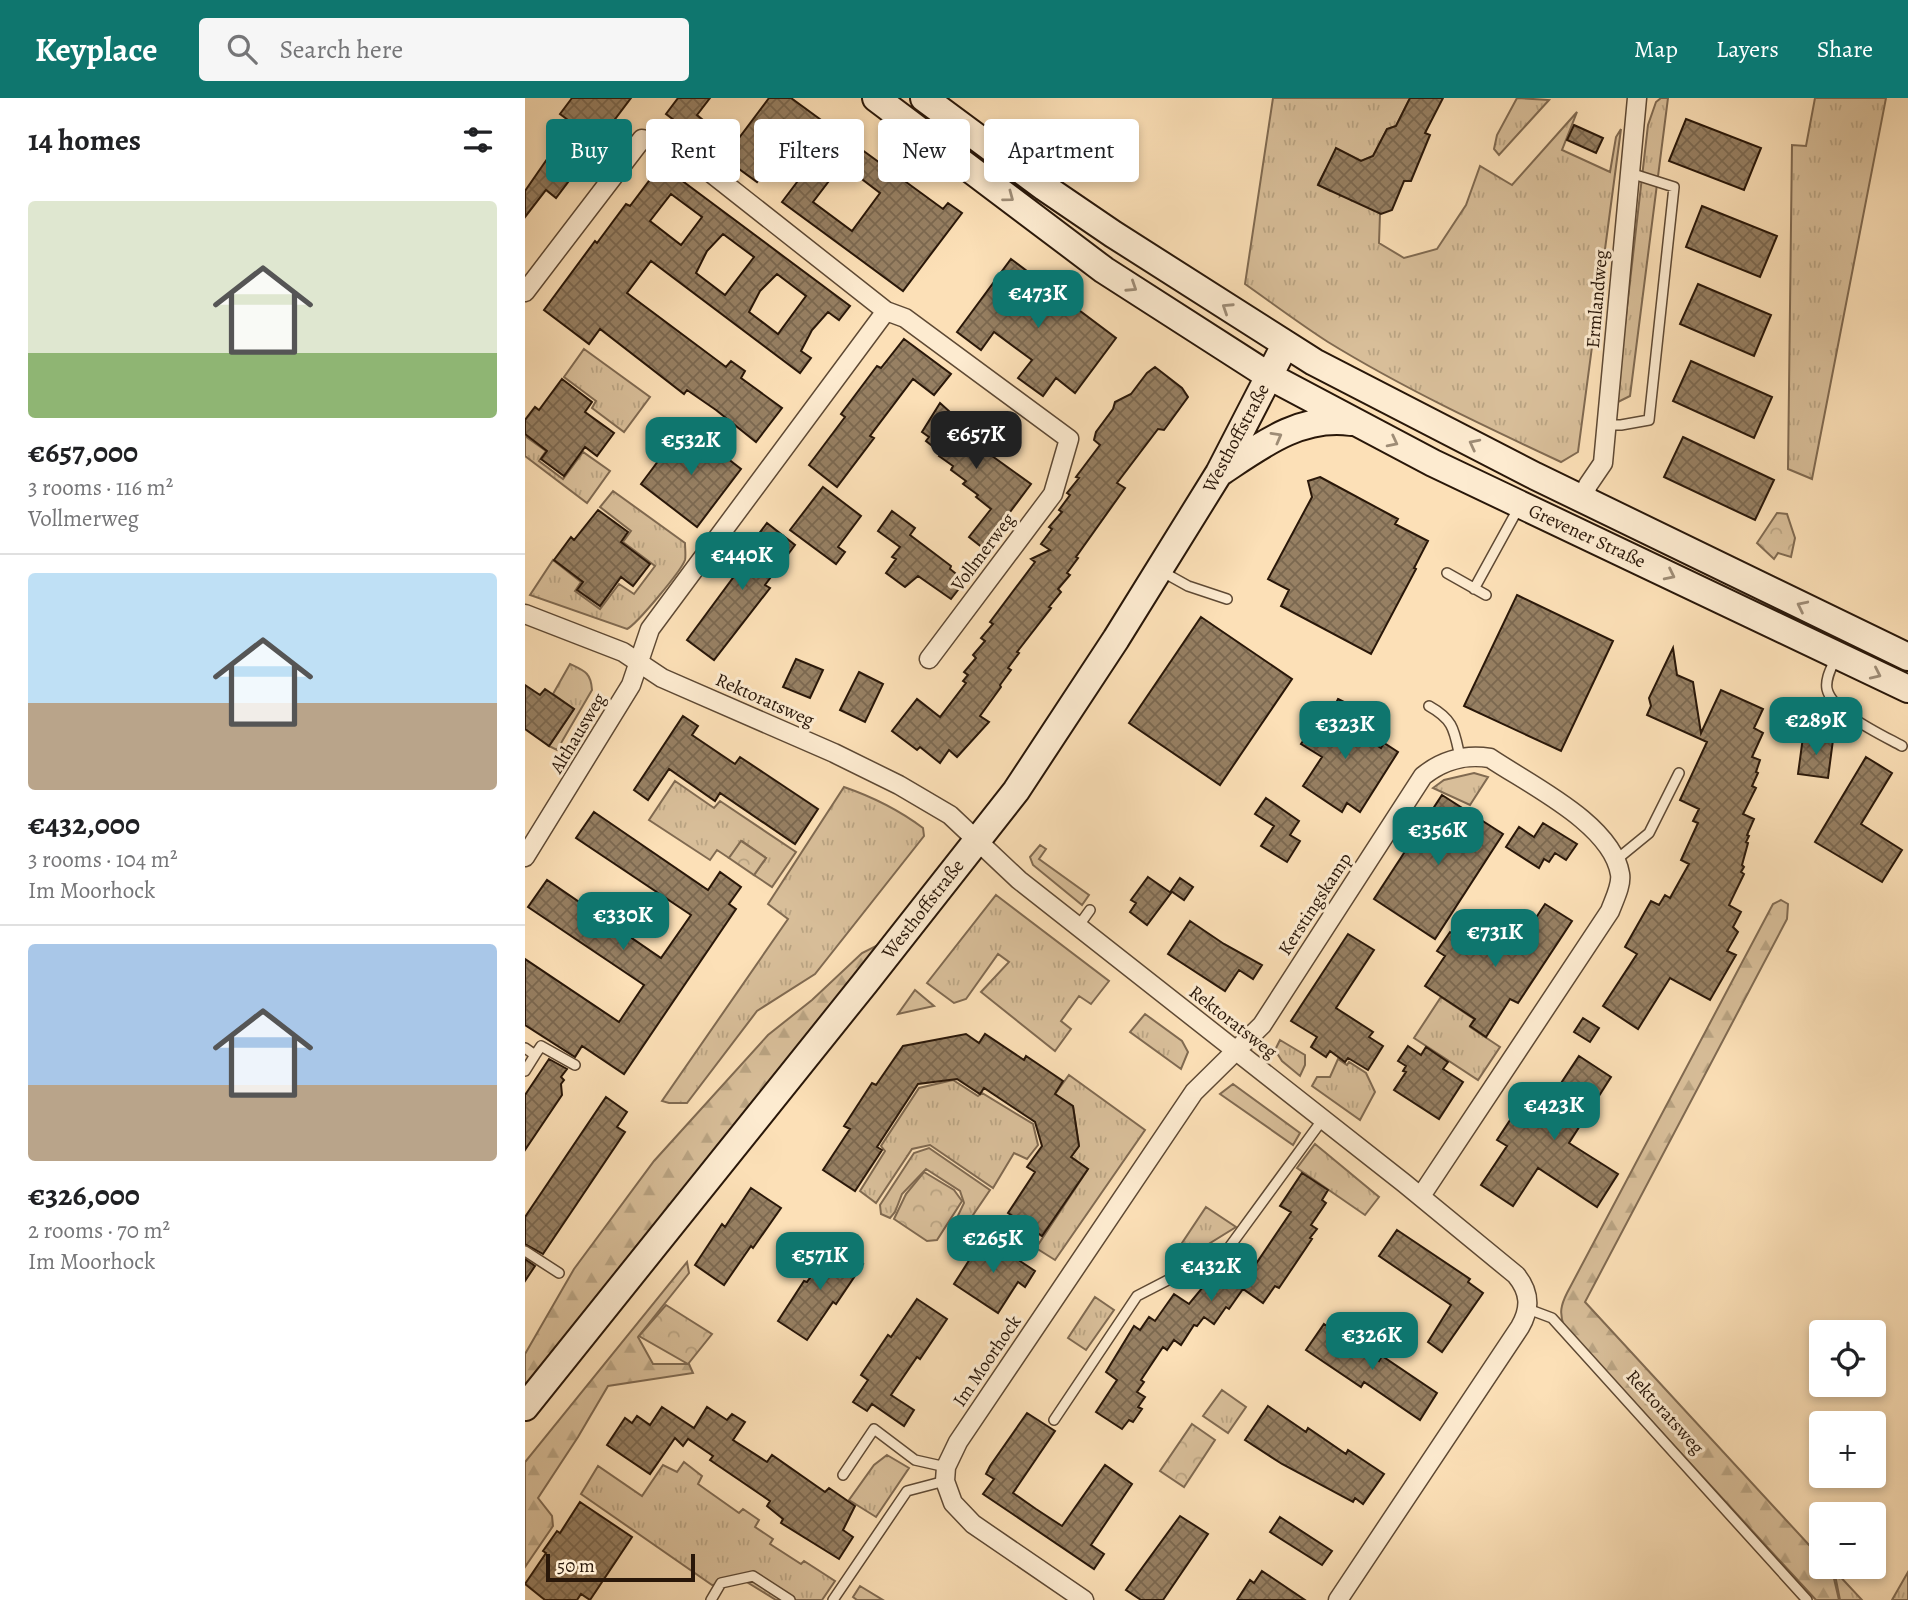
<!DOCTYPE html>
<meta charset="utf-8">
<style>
:root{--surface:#fff;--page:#f6f6f6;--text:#202124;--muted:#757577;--line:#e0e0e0;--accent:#0f766e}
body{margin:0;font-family:Alegreya,serif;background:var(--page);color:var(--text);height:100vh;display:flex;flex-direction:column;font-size:26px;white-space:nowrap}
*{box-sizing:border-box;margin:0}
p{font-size:23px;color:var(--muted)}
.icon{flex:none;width:38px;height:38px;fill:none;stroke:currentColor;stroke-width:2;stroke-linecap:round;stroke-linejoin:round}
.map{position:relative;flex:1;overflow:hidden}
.details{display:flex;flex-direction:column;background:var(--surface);width:525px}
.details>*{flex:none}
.banner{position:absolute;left:21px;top:21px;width:665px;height:63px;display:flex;gap:14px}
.controls{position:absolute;left:1284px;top:1222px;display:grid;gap:14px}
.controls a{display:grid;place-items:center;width:77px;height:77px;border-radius:7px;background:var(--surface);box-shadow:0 4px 10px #0003;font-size:35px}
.scale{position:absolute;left:21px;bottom:18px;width:149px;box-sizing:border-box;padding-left:7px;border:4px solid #291709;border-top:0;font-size:19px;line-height:24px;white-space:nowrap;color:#291709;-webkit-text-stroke:5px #fdebd0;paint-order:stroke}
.price{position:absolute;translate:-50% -60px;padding:0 16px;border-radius:14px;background:var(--accent);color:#fff;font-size:23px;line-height:46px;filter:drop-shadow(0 2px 4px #0008)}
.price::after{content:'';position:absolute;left:50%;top:42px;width:21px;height:16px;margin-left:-10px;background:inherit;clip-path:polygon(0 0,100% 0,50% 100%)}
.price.on{background:#222;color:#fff}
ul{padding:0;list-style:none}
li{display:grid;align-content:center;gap:14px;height:371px;padding:0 28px}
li+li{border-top:2px solid var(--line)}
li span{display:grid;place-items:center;height:217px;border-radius:7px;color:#555}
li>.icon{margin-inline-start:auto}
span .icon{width:126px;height:126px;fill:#fffc;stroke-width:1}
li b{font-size:30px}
h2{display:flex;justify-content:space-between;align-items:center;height:84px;padding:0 28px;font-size:30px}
.pill{padding:0 24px;border-radius:7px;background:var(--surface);box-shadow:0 4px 10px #0003;font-size:24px;line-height:63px}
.pill.on{background:var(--accent);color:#fff}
header{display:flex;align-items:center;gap:42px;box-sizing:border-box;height:98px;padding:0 35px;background:var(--accent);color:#fff}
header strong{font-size:33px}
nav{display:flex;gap:38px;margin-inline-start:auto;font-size:24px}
.search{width:490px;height:63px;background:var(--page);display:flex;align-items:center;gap:18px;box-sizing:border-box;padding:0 24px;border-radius:7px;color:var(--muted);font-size:26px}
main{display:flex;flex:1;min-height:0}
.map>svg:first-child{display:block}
.grass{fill:url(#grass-tufts);stroke:#806a51;stroke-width:2}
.forest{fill:url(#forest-firs);stroke:#806a51;stroke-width:2}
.park{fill:url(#park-crowns);stroke:#806a51;stroke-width:2}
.building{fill:url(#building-cross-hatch);stroke:#291709;stroke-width:2;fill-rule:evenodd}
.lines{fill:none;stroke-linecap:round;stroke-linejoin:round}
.lane-casing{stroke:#5e4934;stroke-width:12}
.street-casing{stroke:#5e4934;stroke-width:21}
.secondary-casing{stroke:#291709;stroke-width:30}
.lane{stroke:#fdebd0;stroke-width:9}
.street{stroke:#fdebd0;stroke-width:18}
.secondary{stroke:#fdebd0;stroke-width:26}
.oneway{stroke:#9e8c76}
.labels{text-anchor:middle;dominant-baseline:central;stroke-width:6;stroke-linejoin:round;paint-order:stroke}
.street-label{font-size:19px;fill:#291709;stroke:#fdebd0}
</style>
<header>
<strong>Keyplace</strong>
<div class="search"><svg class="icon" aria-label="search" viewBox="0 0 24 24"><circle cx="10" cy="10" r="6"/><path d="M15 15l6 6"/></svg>Search here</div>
<nav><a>Map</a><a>Layers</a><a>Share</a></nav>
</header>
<main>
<section class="details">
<h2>14 homes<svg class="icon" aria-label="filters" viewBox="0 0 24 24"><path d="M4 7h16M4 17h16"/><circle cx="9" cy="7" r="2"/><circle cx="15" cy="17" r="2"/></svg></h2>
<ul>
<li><span style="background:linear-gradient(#dfe7d0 70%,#8fb573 0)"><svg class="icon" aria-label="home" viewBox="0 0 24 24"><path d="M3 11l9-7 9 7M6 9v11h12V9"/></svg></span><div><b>€657,000</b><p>3 rooms · 116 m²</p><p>Vollmerweg</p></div></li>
<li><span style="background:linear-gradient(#bfe0f5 60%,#b9a48a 0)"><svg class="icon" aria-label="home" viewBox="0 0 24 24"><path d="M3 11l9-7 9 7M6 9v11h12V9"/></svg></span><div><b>€432,000</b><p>3 rooms · 104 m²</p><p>Im Moorhock</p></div></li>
<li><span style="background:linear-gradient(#a9c7e8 65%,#b9a48a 0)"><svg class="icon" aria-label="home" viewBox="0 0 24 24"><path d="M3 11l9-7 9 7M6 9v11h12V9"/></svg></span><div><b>€326,000</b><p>2 rooms · 70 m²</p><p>Im Moorhock</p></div></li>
</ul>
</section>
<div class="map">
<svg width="1383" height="1502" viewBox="0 0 1383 1502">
<defs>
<pattern id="grass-tufts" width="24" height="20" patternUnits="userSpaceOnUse" patternTransform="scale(1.75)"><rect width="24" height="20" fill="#d8be99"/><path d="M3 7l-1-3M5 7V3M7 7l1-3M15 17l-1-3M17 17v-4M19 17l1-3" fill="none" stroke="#b9a382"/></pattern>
<pattern id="forest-firs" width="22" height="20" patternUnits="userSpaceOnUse" patternTransform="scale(1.75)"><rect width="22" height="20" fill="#d8be99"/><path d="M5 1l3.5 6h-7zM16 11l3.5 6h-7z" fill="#b9a382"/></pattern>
<pattern id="park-crowns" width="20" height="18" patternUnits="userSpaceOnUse" patternTransform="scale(1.75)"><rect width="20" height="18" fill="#d8be99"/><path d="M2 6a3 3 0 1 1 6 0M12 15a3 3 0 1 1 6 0" fill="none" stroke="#b9a382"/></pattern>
<pattern id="building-cross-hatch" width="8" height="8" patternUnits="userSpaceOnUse" patternTransform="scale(1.75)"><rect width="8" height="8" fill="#978063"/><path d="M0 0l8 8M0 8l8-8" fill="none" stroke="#7b6850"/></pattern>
</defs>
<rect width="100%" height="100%" fill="#fce0b7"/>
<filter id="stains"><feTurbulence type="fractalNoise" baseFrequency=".00286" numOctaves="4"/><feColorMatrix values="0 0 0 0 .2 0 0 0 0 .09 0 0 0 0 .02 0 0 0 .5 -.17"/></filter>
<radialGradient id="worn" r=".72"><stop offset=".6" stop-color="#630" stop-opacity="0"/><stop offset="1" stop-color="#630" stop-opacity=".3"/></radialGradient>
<!-- grass -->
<path class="grass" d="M748,0H885L871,28L862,31L848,58L836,63L811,50L806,70L801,71L793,86L805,93L816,94L815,98L818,96L827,100L826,103L828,101L853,113L855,116L854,145L879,160L912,151L941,107L955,68L987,87L1052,14L1037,52L1085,74L1091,39L1096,31L1053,354L1036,364C957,327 878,290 803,244C775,226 747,205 720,186Z
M992,0L1024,2L974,57L969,51L972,37Z
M1136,0H1143L1105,298L1091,305L1123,27L1131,4Z
M1290,0H1361L1287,381L1263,371L1267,47L1281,48Z
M59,251L125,299L99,334L67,310L71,303L39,279Z
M0,338L21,353L14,363L38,381L58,354L85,373L62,405L0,358Z
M88,393L160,445C160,450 161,458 160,462C156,473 112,526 102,531L5,497L28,462L56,484L50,493L75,511L94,486L109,496L130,468L98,444L106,433L75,409Z
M45,566C60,573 66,575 67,592L32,652L24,648L49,611L28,596Z
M949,675L963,679L945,707L908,690L919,682Z
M150,683L189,710L195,703L271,754L247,789L229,777L241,760L217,743L204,760L192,752L185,762L124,722Z
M319,689C348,699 374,712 398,730L399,738L290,876L232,913L162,1005H144L137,1003L263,821L243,806Z
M515,747L521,751L514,761L564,797L557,807L508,767L505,759Z
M471,797L584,883L566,906L554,898L536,923L546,931L530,953L456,894L484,864L473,856L441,901L429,905L402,885Z
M390,892L409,908L373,916Z
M916,899L949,921L945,929L975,949L953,982L889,940Z
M620,916L657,943L663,954L656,971L605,934Z
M755,942L780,957V967L775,978L757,963L750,952Z
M813,961L822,967L824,964L841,975L850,994L835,1022L787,988L792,979H805Z
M544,977L620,1032L530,1162L511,1150L563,1071L546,1059L554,1048L548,1008L530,996Z
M428,982L453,998L457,995L508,1026L513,1047L502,1061L489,1055L468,1090L405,1047L387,1051L351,1105L335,1093L360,1053L356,1048L394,990Z
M708,986L775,1035L768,1047L695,996Z
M790,1046L854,1099L840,1117L772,1070Z
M404,1050L465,1092L435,1136L428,1128L439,1105L435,1093L401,1071L377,1096L370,1114L365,1120L356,1116L355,1107L389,1055Z
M681,1109L711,1129L656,1163L643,1166Z
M570,1199L589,1212L561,1252L543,1240Z
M697,1292L721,1309L703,1335L678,1318Z
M362,1357L384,1370L351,1419L324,1402L349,1367Z
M159,1364L177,1378L173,1386L214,1415L218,1411L234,1422L230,1429L248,1441L245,1446L276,1466L279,1463L310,1483L297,1502H251L220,1483L187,1487L56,1396L73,1368L117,1398L138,1367L152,1374Z
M1309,1472L1337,1502H1315Z
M1383,1474V1502H1367Z
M335,1488L358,1502H332L328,1499Z"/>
<!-- forest -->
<path class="forest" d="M1256,802L1263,806L1262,821L1060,1204L1297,1461V1468H1303L1307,1472L1314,1502H1291L1039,1228C1034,1215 1036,1207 1042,1195L1248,806Z
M351,848L349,859L0,1292V1256L49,1171L129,1063L243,937L287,902L337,855Z
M162,1164L164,1175L113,1239L128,1266H164L168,1275L83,1288L53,1339L13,1400L27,1418L28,1428L0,1469V1364Z"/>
<!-- park -->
<path class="park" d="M1252,415L1262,416L1270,440L1266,459L1253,455L1249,461L1232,445Z
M216,743L241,760L229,777L204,760Z
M399,1074L429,1092L437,1103L412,1142L402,1143L369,1121L381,1096Z
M141,1207L187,1236L163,1266L114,1238Z
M667,1326L690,1342L659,1389L635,1373Z"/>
<!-- building -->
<path class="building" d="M47,0H106L81,33L70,25L50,50L62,59L31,100L21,92L0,119V93L47,25L35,16Z
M153,0H185L172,17L184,27L174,41L141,16Z
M244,0H266L418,111L423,105L437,115L378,193L257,104L297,51L259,22L230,61L242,70L232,84L199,60ZM317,66L355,95L327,133L288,104Z
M885,0H918L900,35L905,37L886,83H879L867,112L856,116L793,87L811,50L836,63L848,58L862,31L871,28Z
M1161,21L1236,50L1219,92L1144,63Z
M1049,27L1078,40L1071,55L1042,42Z
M136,67L325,208L314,222L303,214L287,232L276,253L286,260L275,275L126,163L102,195L201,269L206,263L220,273L216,280L257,310L231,344L191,312L162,292L159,296L75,231L64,246L19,212L70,143L72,145L101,106L105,108ZM146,96L177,119L156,147L125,123ZM198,136L229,159L200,197L171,175L182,153ZM252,176L281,198L253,236L224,214L235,193Z
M1177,108L1252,138L1235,179L1161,149Z
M486,161L591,240L550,295L531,280L518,298L493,280L507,262L469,234L456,252L432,234Z
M1173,186L1246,217L1229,258L1155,226Z
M379,241L426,276L409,297L388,281L345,338L349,340L312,389L284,367L320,319L316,316L352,268L356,270Z
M1166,263L1247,299L1229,340L1148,303Z
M630,269L657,290L663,299L639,332L633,331L592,385L600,390L551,459L553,460L542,475L545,477L533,491L536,494L524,509L526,510L492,554L494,555L483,570L486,572L475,587L476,589L455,618L464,624L432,659L424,652L415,665L395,649L392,652L367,633L392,601L415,619L441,585L438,583L443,577L439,574L451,560L448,557L460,543L456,540L468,526L465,524L510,464L506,461L525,452L516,446L527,431L524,429L537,414L534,412L545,397L542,395L554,380L551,379L575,347L569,342L571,334L588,311L590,304L606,296L622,275Z
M37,281L67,304L60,314L89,335L72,358L60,349L39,378L16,361L22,353L0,336V322L10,309L14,312Z
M415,305L446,333L443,336L458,347L456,350L506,386L458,450L444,439L466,411L451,399L453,397L438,386L441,383L426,372L428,368L414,358L416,355L401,343L404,339L397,334Z
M158,330L200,362L202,360L216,371L172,429L116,386Z
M1158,339L1249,382L1230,422L1139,379Z
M795,379L873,421L870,426L903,443L889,470L891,471L846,556L756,508L764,492L743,481L787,399L783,383Z
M298,389L336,418L313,449L320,454L311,466L265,432Z
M73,412L103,434L96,444L125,466L108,488L96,479L75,508L52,492L58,484L29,462L46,439L49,442Z
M367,413L390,430L385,437L426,468L425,471L440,483L426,501L393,478L380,489L361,475L371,461L367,459L375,449L353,433Z
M242,425L270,447L240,487L245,490L189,562L162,542L210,477L205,474Z
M992,497L1088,543L1036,653L939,608Z
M676,519L767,581L695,687L604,625Z
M1148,550L1152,577L1168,584L1176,635L1196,592L1238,611L1229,630L1238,635L1227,659L1235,662L1231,674L1233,675L1227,688L1231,690L1218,716L1229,721L1222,737L1224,738L1221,744L1223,745L1217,767L1219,769L1216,774L1219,776L1204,807L1216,814L1208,829L1213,834L1202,853L1211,857L1185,902L1145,880L1113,931L1078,908L1112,856L1100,849L1126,803L1134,807L1140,797L1145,800L1164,766L1156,762L1173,725L1168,723L1174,711L1155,702L1182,644L1122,617L1126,608L1124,600Z
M271,561L298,572L285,600L258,589Z
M334,574L358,586L340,624L315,612Z
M0,587L15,597L20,591L49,611L24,648L0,631Z
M813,601L829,609L820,626L856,650L859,645L873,654L835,714L822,705L817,714L778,688L797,659L776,646L800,611L806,615Z
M158,618L173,628L167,637L210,666L215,659L293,711L270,746L195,695L190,703L144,671L123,702L109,692Z
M1278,639L1308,642L1303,680L1273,676Z
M1341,659L1367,675L1336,726L1377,752L1357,784L1290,744Z
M917,697L978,736L910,841L849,801Z
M741,700L774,723L765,737L775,743L762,764L736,748L749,728L730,716Z
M69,714L183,792L195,774L216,789L204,806L211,811L99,976L57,948L50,959L0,927V861L94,924L119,887L3,809L22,782L136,860L166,817L51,740Z
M1018,725L1052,746L1041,762L1030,755L1024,764L1019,761L1014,770L981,749L994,729L1009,739Z
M623,779L646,795L622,827L605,814L611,805L606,802Z
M655,780L668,789L659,802L646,793Z
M1020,806L1047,823L993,905L985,901L961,939L945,928L950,921L900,888L920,858L912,853L925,834L954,853L965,837L989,853Z
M665,823L699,846L737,867L728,881L714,872L700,893L643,856Z
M823,836L849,852L811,910L848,934L844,939L858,948L843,972L823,960L820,964L805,953L801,959L786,949L792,939L766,923Z
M1058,920L1074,930L1065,944L1049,934Z
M441,936L454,945L460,936L499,962L501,958L538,983L530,996L548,1008L554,1048L546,1059L563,1071L517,1138L483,1115L510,1074L502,1069L517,1048L510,1024L459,990L455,996L432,981L393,986L352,1049L357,1052L330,1093L298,1072L325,1031L319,1028L347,985L351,987L378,948Z
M883,948L896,957L901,949L923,964L918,971L938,984L914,1021L869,992L881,974L878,973L881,968L873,963Z
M1054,958L1086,979L1044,1045L1093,1076L1072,1109L1013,1070L988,1108L956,1087L982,1048L972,1042L993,1010L1011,1023Z
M24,961L42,971L36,979L39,982L36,986L37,997L0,1052V997Z
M81,999L102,1014L92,1029L100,1034L18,1156L0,1146V1119Z
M777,1075L803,1092L797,1102L801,1105L786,1127L792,1131L785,1140L787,1141L754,1190L750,1188L738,1205L718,1191L704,1211L701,1209L689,1226L679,1219L672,1228L669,1227L656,1247L649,1242L642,1252L638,1249L616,1282L619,1284L612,1294L620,1299L613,1309L617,1311L608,1324L604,1322L597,1331L571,1314L592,1282L581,1274L609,1228L615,1232L624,1219L630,1223L649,1196L664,1206L692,1172L716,1188L766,1114L755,1108Z
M226,1090L256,1110L228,1150L226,1148L199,1187L170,1167L197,1126L200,1129Z
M872,1132L945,1181L943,1184L958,1195L917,1254L903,1244L926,1207L854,1158Z
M459,1139L510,1173L500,1189L493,1184L473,1215L429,1186Z
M309,1146L338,1166L311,1206L308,1204L282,1242L253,1223L279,1183L282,1184Z
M0,1161L10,1168L0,1183Z
M392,1201L422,1221L395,1261L392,1259L366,1297L389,1312L379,1328L347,1306L342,1313L328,1304L343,1282L336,1277L363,1237L366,1239Z
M799,1226L854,1263L857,1258L912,1295L895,1322L839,1284L836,1289L781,1252Z
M743,1308L781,1334L783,1330L821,1356L823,1352L859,1376L838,1406L830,1400L828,1404L757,1366L720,1342Z
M137,1309L169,1330L182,1309L202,1322L207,1316L220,1324L208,1342L242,1364L247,1357L300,1394L304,1390L330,1408L318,1432L328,1439L314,1461L256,1425L258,1421L242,1408L245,1403L185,1362L188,1358L163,1341L158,1348L150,1340L125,1376L82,1347L100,1320L107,1325L112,1318L125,1327Z
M502,1315L530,1333L488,1395L511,1411L537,1428L580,1367L607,1386L566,1447L579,1456L569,1471L458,1396L469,1381L461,1376L465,1368Z
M55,1404L107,1439L65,1502L56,1496L52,1502H20L0,1486L21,1455L18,1453L32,1433L35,1435Z
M655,1418L683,1436L638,1502H616L601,1492Z
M755,1419L807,1453L797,1467L745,1434Z
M737,1473L780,1502H712L725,1482L729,1485Z"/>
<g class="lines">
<!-- lane casing -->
<g class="lane-casing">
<path id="lane" d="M1082,327H1096L1124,322L1149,89L1105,75
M636,473L663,488L702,501
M922,475L961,497
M949,491L994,409
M1311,559C1307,569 1300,580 1302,591C1307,614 1357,637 1377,648
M904,608C929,622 929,632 935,659
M1091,762L1124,735L1154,675
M552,830L565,812
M0,950L10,957L16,948L50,967
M0,973L10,957
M0,1153L34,1175
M1003,1211L1027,1220L1282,1502
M529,1322L612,1198L703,1151L798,1021
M318,1377L349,1331L390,1362L421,1369
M186,1502L196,1485L228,1478L265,1502
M308,1502L382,1393L420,1383"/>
</g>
<!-- street casing -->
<g class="street-casing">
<path id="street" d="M0,194L117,41L153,49L361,213L380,220L544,341L528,396L404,561
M1058,401L1063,387L1078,365L1112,0
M0,516L98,554L137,580L309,655L374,687L425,717L494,782L879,1085L991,1177C1005,1194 1006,1210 995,1229L813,1502
M0,759L106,587L125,531L361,213
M559,1502L448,1426L428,1405L420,1383L421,1369L433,1344L669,994L737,927L898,678C918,662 939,656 965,660C1005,687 1087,726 1095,776C1097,787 1089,802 1085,813L896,1098"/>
</g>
<!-- secondary casing -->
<g class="secondary-casing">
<path id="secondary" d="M351,0L579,172L744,278L908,365L1383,591
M399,0L519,89L588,136L789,264L1010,378L1383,559
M696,374C735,348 775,317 826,324
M0,1309L340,885L491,693L591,541L694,375L760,247"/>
</g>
<!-- lane -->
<use href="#lane" class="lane"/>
<!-- street -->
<use href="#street" class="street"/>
<!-- secondary -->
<use href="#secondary" class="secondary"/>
</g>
<!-- one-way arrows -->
<defs><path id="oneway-chevron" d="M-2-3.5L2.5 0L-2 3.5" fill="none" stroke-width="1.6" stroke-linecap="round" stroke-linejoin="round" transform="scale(1.75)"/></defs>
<g class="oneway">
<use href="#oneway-chevron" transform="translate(484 99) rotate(37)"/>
<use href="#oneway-chevron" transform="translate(607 189) rotate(33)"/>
<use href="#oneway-chevron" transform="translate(702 210) rotate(-147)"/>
<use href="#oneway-chevron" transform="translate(752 339) rotate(-29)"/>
<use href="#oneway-chevron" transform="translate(868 344) rotate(27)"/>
<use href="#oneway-chevron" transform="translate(949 346) rotate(-153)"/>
<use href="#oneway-chevron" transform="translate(1145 477) rotate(26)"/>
<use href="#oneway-chevron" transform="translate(1277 508) rotate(-154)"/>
<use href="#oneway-chevron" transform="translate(1351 576) rotate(25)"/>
</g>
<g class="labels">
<!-- street labels -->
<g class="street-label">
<text transform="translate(1072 201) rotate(-85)">Ermlandweg</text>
<text transform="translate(711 340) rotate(-62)">Westhoffstraße</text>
<text transform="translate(1062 438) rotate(25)">Grevener Straße</text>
<text transform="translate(458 454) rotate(-53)">Vollmerweg</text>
<text transform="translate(240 602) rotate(24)">Rektoratsweg</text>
<text transform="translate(53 635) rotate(-59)">Althausweg</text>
<text transform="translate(790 806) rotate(-57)">Kerstingskamp</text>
<text transform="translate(398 811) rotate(-52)">Westhoffstraße</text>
<text transform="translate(708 924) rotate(38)">Rektoratsweg</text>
<text transform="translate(462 1263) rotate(-56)">Im Moorhock</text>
<text transform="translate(1140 1314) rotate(48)">Rektoratsweg</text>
</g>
</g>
<rect width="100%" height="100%" filter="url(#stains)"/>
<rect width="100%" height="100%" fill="url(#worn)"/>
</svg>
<div class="controls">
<a><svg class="icon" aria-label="locate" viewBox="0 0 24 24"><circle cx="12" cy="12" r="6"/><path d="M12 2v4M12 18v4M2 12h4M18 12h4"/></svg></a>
<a>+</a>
<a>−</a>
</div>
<div class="scale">50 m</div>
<b class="price" style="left:513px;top:232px">€473K</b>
<b class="price on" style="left:451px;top:373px">€657K</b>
<b class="price" style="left:166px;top:379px">€532K</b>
<b class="price" style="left:217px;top:494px">€440K</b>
<b class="price" style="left:1291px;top:659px">€289K</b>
<b class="price" style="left:820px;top:663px">€323K</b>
<b class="price" style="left:913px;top:769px">€356K</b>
<b class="price" style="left:98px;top:854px">€330K</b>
<b class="price" style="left:970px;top:871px">€731K</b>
<b class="price" style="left:1029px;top:1044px">€423K</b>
<b class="price" style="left:468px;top:1177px">€265K</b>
<b class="price" style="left:295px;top:1194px">€571K</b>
<b class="price" style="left:686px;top:1205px">€432K</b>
<b class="price" style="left:847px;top:1274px">€326K</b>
<div class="banner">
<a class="pill on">Buy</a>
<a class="pill">Rent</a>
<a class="pill">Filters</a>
<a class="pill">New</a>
<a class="pill">Apartment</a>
</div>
</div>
</main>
